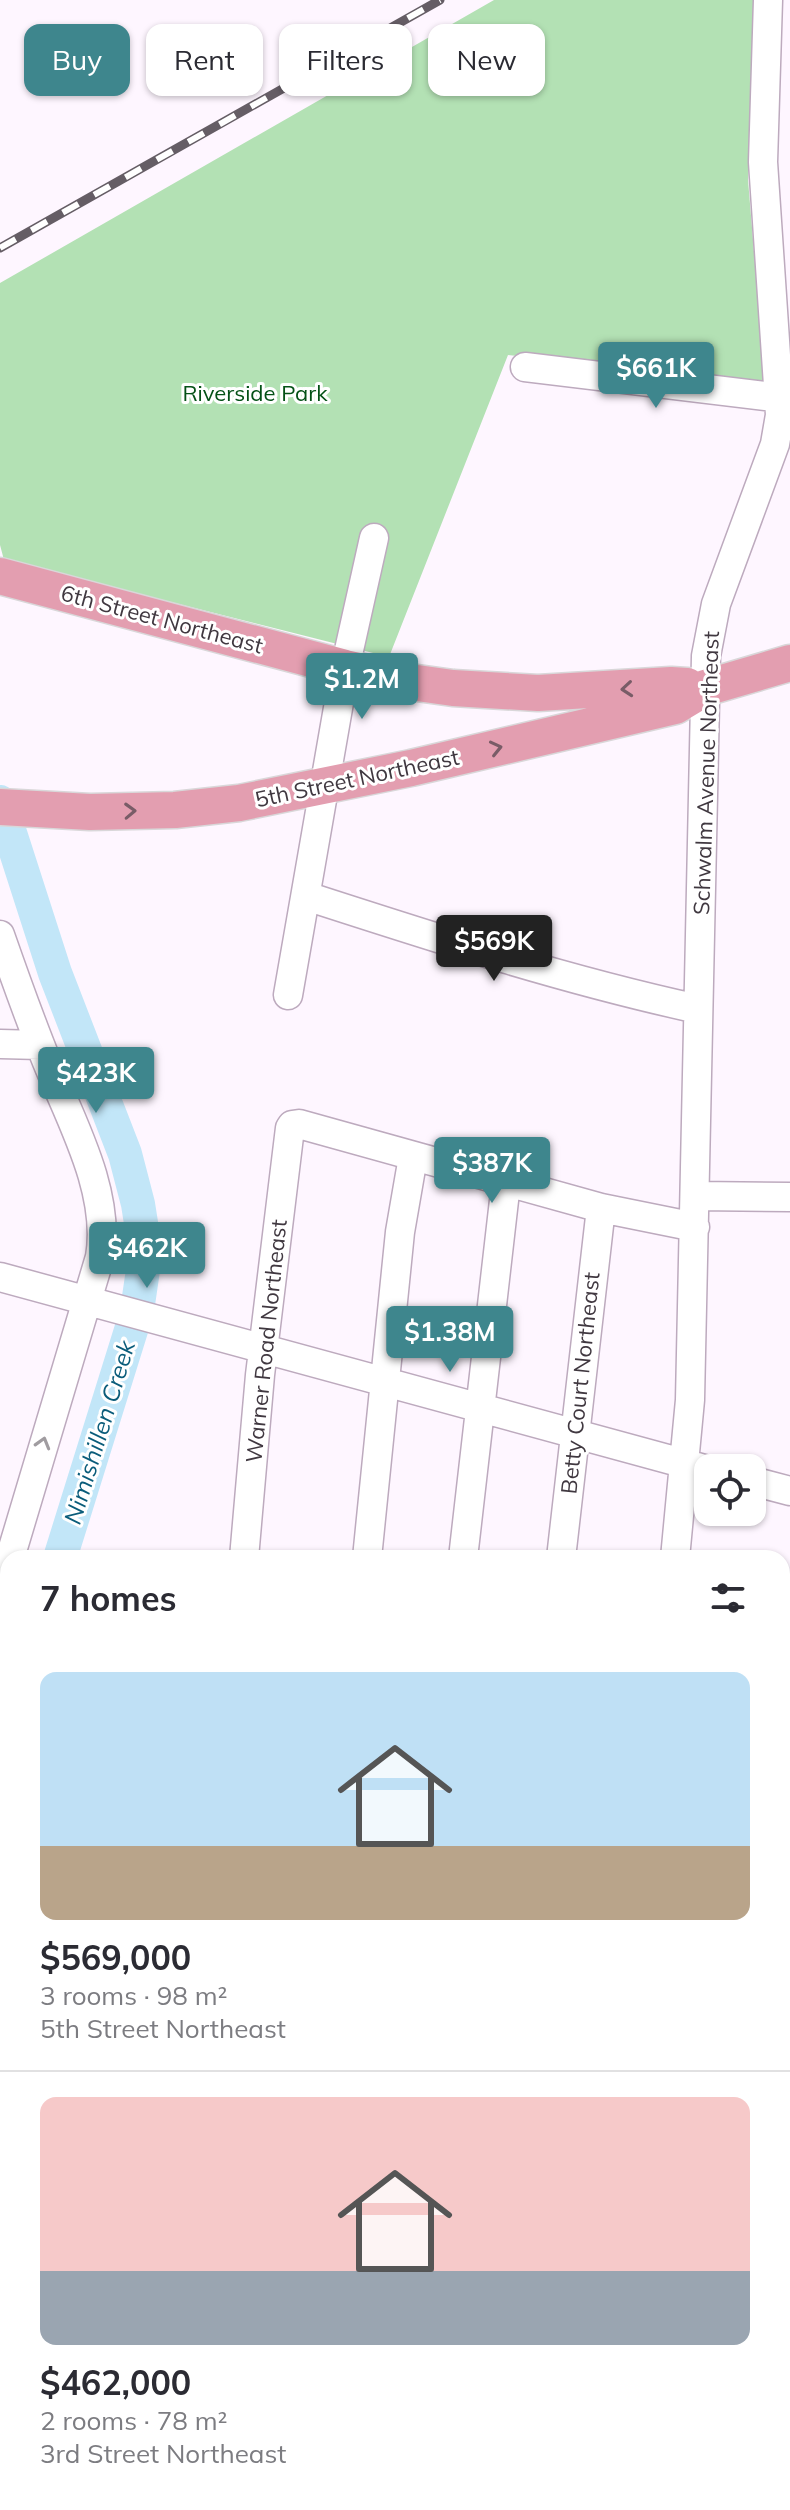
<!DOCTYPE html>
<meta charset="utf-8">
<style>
:root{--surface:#fff;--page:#f2f2f3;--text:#2b2b33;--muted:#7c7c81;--line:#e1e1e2;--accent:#3e868d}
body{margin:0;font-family:Mulish,sans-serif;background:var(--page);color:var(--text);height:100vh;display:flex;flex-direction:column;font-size:30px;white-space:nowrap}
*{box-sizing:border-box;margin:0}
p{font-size:26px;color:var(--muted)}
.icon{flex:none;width:44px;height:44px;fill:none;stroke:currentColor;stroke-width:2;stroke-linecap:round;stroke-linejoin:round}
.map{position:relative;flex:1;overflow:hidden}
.side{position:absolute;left:0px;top:1550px;width:790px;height:960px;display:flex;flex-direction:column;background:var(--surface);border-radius:24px 24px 0 0;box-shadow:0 2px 6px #0004}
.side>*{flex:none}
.hud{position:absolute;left:24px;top:24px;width:742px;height:72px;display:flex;gap:16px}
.fabs{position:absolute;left:694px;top:1454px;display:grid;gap:16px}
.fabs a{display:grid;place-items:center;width:72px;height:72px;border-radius:16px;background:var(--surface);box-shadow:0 2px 6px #0004;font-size:40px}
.price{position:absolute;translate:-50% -68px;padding:0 18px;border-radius:8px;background:var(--accent);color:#fff;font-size:26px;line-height:52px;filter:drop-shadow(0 2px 4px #0008)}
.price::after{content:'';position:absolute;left:50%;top:48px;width:24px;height:18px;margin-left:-12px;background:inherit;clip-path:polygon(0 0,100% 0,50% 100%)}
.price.on{background:#222;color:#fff}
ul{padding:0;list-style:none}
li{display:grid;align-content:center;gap:16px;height:424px;padding:0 40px}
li+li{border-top:2px solid var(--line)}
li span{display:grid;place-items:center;height:248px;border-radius:16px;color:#555}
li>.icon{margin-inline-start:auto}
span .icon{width:144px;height:144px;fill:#fffc;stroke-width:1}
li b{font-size:34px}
h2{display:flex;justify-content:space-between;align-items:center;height:96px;padding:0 40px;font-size:34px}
.pill{padding:0 28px;border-radius:16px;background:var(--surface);box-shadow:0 2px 6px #0004;font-size:28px;line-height:72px}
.pill.on{background:var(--accent);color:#fff}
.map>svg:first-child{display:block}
.built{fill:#fbebfc}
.green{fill:#b3e1b4}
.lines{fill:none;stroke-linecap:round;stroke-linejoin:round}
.river{stroke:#c2e6f8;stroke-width:34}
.minor-casing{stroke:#bdaabe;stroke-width:31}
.major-casing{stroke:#d9d7d9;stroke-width:39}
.path{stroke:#a199a1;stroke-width:3;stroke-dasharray:4 4;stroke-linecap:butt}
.minor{stroke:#fff;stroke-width:28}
.major{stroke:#e39eb0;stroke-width:36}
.rail-casing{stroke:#655d65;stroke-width:9}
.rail{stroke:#fff;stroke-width:6;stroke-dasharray:18;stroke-linecap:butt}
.shaded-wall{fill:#8f889a}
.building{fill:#ccc3dc;stroke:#8f889a;stroke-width:2}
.oneway{stroke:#795c67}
.oneway2{stroke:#a09ca0}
.labels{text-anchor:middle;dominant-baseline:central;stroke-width:6;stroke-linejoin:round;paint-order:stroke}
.park-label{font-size:22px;fill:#045116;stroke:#fff}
.street-label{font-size:22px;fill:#403840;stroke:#fff}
.water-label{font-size:24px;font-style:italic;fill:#0a5c7a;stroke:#fff}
</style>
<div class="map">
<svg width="790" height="2510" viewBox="0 0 790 2510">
<rect width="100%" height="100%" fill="#fef6ff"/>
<!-- built -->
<path class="built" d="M782,2447L790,2449V2510H231L233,2502H782Z"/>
<!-- green -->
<path class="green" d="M494,0H755L748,180L765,383L508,355L389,657L4,560L0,545V283Z
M247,2502H439L437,2510H245Z"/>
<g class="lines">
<!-- river -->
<path class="river" d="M0,802L55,973L125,1154L138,1204L144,1242V1263L137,1311L60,1558
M0,1748L8,1723"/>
<!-- minor casing -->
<g class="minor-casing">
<path id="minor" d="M525,367L790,399
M306,896C436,938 565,980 698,1009
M0,935C15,978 30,1020 47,1062C71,1121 111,1192 100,1257L10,1558
M288,995L345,668L374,538
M0,1044L40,1045
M696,1196L790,1197
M0,1277L708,1470
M752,1481L790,1491
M244,1558L260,1375L290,1128L292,1125L299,1124L601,1208L695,1227
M367,1558L400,1232L413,1157
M463,1558L506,1183
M561,1558L601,1208
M675,1558L690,1400L706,656L716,604L775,444L780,415L763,162L768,0
M0,1594L8,1566
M782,1609L790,1612
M782,1722L790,1725
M782,2141L790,2142
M782,2205L790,2207
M782,2436L790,2438
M28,2510L31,2502"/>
</g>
<!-- major casing -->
<g class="major-casing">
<path id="major" d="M0,576L345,668L410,682L453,688L538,693L671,685L687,686
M0,807L90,812L175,810L239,803L411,768L675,706L705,688L790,663
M0,1751L8,1753
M782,1968L790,1970"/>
</g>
<!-- path -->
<path class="path" d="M0,2231L8,2233"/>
<!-- minor -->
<use href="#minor" class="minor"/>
<!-- major -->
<use href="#major" class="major"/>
<!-- rail casing -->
<g class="rail-casing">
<path id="rail" d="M0,248L440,0"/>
</g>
<!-- rail -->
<use href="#rail" class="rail"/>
</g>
<!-- shaded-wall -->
<path class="shaded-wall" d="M519,2502H524L522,2510H517Z"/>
<!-- building -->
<path class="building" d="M782,2465L790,2467V2510H648L650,2502H782Z
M480,2502H519L517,2510H477Z"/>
<!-- one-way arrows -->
<defs><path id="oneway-chevron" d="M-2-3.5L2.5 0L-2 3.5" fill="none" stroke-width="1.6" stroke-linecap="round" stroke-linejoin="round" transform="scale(2)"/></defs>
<g class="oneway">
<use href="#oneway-chevron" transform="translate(627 689) rotate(175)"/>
<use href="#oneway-chevron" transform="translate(496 748) rotate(-13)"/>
<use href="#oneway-chevron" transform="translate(130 811) rotate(-2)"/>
</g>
<use class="oneway2" href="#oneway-chevron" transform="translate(43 1443) rotate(-74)"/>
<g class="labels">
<!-- park labels -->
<g class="park-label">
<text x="255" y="393">Riverside Park</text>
</g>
<!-- street labels -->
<g class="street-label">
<text transform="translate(162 619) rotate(15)">6th Street Northeast</text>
<text transform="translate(706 773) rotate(-88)">Schwalm Avenue Northeast</text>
<text transform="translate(357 778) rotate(-12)">5th Street Northeast</text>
<text transform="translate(266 1341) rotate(-84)">Warner Road Northeast</text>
<text transform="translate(580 1383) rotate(-84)">Betty Court Northeast</text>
</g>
<!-- water labels -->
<g class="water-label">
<text transform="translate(99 1432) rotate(-73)">Nimishillen Creek</text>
</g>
</g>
</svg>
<div class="fabs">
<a><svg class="icon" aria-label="locate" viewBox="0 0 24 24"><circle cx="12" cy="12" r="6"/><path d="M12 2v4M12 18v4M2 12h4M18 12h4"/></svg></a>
</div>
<b class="price" style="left:656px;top:410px">$661K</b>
<b class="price" style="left:362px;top:721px">$1.2M</b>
<b class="price on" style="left:494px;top:983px">$569K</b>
<b class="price" style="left:96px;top:1115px">$423K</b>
<b class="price" style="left:492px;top:1205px">$387K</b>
<b class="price" style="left:147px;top:1290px">$462K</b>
<b class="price" style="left:450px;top:1374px">$1.38M</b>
<div class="hud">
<a class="pill on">Buy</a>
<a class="pill">Rent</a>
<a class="pill">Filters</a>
<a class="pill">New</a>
</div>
<section class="side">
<h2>7 homes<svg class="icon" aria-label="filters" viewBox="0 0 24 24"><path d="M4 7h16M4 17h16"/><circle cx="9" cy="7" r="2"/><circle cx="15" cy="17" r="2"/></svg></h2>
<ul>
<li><span style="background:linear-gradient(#bfe0f5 70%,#b9a48a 0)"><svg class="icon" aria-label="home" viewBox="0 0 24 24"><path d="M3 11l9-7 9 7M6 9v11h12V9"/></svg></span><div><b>$569,000</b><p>3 rooms · 98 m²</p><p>5th Street Northeast</p></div></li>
<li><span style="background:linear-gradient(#f6c9c9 70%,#9aa5b1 0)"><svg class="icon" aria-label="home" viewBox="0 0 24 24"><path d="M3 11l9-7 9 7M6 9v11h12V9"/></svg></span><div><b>$462,000</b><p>2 rooms · 78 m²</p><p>3rd Street Northeast</p></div></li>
</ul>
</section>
</div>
